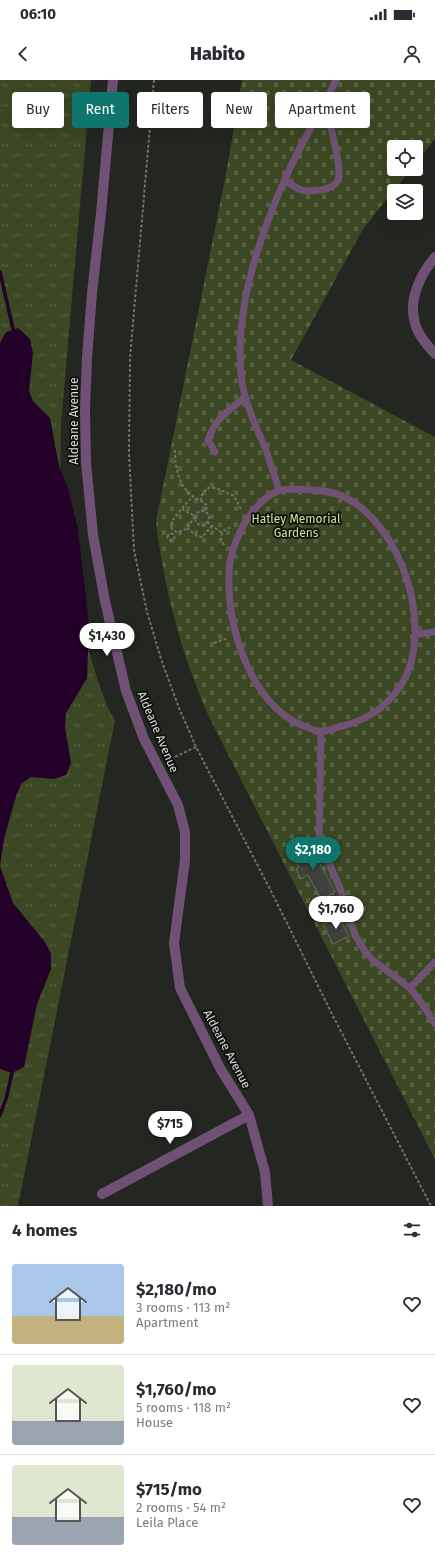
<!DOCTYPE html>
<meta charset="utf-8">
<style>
:root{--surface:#fff;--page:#f7f7f7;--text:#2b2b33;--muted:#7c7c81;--line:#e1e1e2;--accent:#0f766e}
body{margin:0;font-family:"Fira Sans",sans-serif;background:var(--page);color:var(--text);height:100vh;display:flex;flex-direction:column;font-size:15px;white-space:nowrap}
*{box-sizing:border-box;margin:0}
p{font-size:13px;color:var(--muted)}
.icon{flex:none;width:22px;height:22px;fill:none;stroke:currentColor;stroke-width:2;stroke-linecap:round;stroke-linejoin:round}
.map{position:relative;height:1126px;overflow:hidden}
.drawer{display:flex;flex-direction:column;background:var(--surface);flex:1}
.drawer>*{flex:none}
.top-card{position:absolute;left:12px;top:12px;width:411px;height:36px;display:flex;gap:8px}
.fabs{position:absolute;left:387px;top:60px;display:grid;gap:8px}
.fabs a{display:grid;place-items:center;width:36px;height:36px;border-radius:4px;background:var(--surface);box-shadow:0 4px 16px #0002;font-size:20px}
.price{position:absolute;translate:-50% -34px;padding:0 9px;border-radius:14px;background:#fff;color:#222;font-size:13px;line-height:26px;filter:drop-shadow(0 1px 2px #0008)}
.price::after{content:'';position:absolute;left:50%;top:24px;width:12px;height:9px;margin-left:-6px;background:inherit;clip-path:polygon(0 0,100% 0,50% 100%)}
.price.on{background:var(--accent);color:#fff}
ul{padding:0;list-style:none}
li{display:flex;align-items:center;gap:12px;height:100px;padding:0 12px}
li+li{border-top:1px solid var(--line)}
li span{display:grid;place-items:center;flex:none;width:112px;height:80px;border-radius:4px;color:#555}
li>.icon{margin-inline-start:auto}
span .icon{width:48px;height:48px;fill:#fffc;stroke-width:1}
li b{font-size:17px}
h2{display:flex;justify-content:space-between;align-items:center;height:48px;padding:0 12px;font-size:17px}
.pill{padding:0 14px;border-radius:4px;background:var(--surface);box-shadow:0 4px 16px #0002;font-size:14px;line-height:36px}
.pill.on{background:var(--accent);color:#fff}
.status{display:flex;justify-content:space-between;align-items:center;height:28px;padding:0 20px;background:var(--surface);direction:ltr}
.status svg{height:11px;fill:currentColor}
header{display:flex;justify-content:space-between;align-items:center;height:52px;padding:0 12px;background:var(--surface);font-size:18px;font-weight:800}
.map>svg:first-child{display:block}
.grass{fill:url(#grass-tufts)}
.cemetery{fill:url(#cemetery-stones)}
.water{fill:#230129}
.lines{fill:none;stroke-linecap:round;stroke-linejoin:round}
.stream{stroke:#230129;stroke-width:3.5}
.building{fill:#3f413c;stroke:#686a64}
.path{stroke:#6f706c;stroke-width:2;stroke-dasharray:3 2;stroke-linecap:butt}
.service{stroke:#6e5173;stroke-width:7}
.minor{stroke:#6e5173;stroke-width:10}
.tertiary{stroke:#6e5173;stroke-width:10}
.labels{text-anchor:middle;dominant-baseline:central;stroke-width:3.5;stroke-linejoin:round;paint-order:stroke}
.street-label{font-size:12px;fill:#dedfdc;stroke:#0e0f0c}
.park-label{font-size:12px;fill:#cce68f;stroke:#0e0f0c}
</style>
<div class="status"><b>06:10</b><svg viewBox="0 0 49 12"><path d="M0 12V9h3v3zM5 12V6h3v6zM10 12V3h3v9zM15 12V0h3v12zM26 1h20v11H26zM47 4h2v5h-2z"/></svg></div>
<header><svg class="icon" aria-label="back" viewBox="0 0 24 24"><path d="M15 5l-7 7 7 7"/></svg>Habito<svg class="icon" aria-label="person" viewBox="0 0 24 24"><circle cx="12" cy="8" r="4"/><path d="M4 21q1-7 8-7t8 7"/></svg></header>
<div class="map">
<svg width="435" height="1126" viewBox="0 0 435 1126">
<defs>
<pattern id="grass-tufts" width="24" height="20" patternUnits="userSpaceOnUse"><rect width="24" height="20" fill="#3c4723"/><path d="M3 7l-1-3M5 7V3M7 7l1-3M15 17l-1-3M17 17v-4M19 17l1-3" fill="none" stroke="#586142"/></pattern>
<pattern id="cemetery-stones" width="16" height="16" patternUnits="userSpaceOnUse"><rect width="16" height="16" fill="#3c4723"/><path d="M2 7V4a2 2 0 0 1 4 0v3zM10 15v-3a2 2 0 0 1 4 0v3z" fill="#586142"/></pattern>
</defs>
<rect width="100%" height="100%" fill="#242621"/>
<!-- grass -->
<path class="grass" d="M0,0H91L61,344L60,413L80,542L98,602L108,628L115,640L18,1126H0Z"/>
<!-- cemetery -->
<path class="cemetery" d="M242,0H435V59L416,83V67H394V89H411L363,149L291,280L435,357V1079L209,637C181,573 164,509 156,441L226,94Z"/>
<!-- water -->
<path class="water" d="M18,248L30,259L33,273L29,311L33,321L50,338L59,386L68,409L78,449L89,545L87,598L66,633L65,647L71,683L66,695L54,699L31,697L21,704L16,716L4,759L0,786L13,823L45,862L51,874V889L37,924L24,987L12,993L0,989V263L6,252Z"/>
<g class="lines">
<!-- stream -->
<path class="stream" d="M0,192L13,249
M0,1035L6,1019L12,993"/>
</g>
<!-- building -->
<path class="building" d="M309,763L335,812L321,819L308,795L301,799L296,789L299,788L294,778L296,777L294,773L299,770L298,769Z
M338,836L349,856L333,864L323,844Z"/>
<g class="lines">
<!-- path -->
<path class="path" d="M154,0L130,278L129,373L134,470L147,532L162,582L179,628L196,667L270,809L331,932L431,1126
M175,370C175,386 178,404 191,415C196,419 203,421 207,426L206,432
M201,421L202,415L207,408H216L234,416L242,431
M182,429L195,436C189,444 188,451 177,452C174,451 171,449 171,445C172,438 188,422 193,416
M195 438a7 7 0 1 1 14 0a7 7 0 1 1-14 0Z
M207,442L222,453
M187,448L197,456L202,457L212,446
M167.5 457a3.5 3.5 0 1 1 7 0a3.5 3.5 0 1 1-7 0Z
M224,465L221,459C221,453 225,447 232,448
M214,563L228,558
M166,681L196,667"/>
<!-- service -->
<path class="service" d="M285,101C290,104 296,108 301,110C311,112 334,111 338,100C342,91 332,49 328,39C327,35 324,32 322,28
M215,372L208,360C216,338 227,332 245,317
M299,409C313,410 329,410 342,416C402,443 435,548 402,604C385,628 371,638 343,646C336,647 326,652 319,651C312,650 304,646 297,643C249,618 227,546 229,495C229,477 235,462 243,446C251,432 263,417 278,411C284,409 292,409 299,409Z
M279,410C275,398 271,385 267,373C258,350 246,327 242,302C232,230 261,150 291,86C305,57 322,29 336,0
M418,554L435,552
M321,651L319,760L342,813L348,835L355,855L364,870L374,881L410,908L423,925L435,944
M410,908L435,882"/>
<!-- minor -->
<path class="minor" d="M435,177C420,195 408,220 415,243C418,255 427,265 435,274
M102,1114L249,1035"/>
<!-- tertiary -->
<path class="tertiary" d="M113,0L101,133L92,213L87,278L85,329L86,382L93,455L105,521L126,611L144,659L178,725L185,752V780L174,863L180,908L220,988L249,1035L265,1092L268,1126"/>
</g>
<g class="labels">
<!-- street labels -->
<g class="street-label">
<text transform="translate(74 341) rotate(-90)">Aldeane Avenue</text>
<text transform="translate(158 652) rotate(67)">Aldeane Avenue</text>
<text transform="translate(227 969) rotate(62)">Aldeane Avenue</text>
</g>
<!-- park labels -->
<g class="park-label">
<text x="296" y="439">Hatley Memorial<tspan x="296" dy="14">Gardens</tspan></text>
</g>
</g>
</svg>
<div class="fabs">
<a><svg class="icon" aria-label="locate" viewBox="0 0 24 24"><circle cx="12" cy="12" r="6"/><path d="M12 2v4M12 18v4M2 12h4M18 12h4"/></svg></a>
<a><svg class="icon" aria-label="layers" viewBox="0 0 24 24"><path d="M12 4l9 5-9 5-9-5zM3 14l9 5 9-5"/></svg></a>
</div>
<b class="price" style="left:107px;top:577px">$1,430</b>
<b class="price on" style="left:313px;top:791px">$2,180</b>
<b class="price" style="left:336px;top:850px">$1,760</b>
<b class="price" style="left:170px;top:1065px">$715</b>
<div class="top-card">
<a class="pill">Buy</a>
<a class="pill on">Rent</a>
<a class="pill">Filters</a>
<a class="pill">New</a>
<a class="pill">Apartment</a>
</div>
</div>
<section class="drawer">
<h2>4 homes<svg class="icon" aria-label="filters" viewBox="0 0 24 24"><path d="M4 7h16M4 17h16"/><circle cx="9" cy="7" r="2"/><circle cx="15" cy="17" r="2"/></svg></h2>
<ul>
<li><span style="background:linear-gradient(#a9c7e8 65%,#c2b280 0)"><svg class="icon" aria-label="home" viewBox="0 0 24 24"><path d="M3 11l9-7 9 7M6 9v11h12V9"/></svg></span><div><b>$2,180/mo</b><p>3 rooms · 113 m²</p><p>Apartment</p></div><svg class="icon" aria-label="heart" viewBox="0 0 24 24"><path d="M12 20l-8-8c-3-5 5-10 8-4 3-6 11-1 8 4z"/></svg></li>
<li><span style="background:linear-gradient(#dfe7d0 70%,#9aa5b1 0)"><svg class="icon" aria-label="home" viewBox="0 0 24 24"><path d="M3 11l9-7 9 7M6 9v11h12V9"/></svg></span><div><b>$1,760/mo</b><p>5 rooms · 118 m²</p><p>House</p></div><svg class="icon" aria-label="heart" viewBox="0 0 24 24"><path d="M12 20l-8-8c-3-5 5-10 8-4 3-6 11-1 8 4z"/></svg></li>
<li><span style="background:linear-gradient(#dfe7d0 65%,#9aa5b1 0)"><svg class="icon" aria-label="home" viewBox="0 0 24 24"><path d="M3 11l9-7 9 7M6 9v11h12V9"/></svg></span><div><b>$715/mo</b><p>2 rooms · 54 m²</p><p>Leila Place</p></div><svg class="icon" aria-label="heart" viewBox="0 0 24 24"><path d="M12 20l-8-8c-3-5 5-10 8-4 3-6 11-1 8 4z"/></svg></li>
</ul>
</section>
